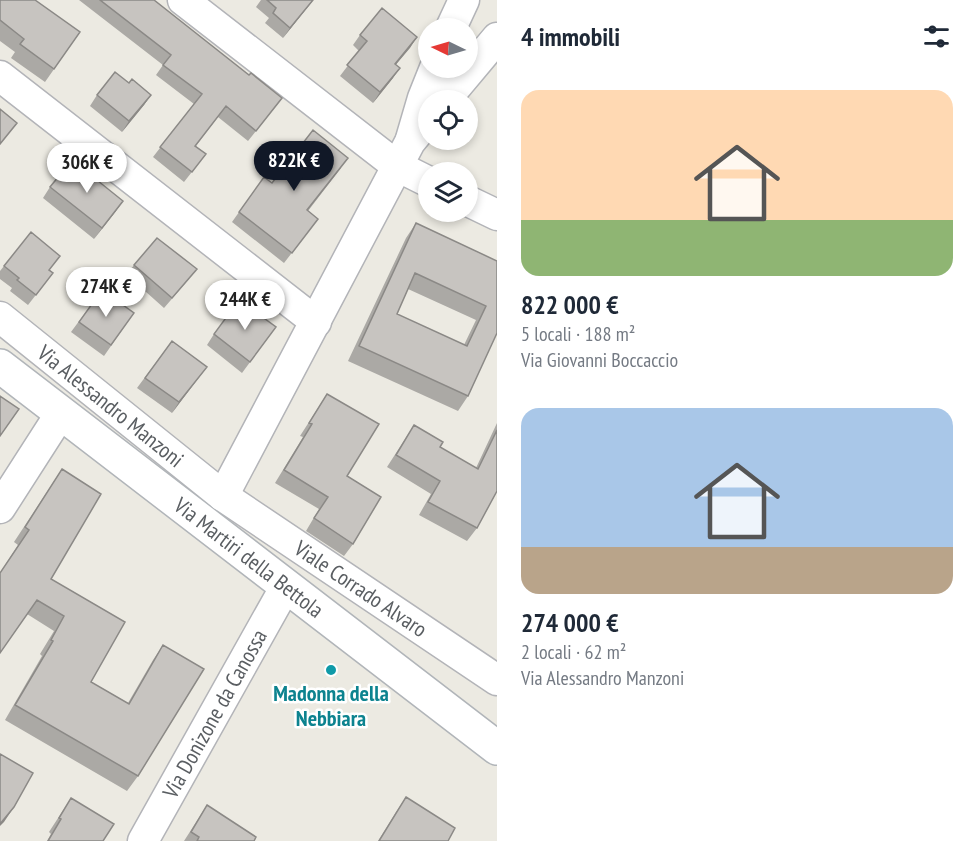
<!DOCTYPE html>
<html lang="it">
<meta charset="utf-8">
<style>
:root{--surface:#fff;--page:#f2f2f3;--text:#1f2937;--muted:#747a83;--accent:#111827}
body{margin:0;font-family:"PT Sans Narrow",sans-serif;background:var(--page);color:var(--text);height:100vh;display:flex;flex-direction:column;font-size:22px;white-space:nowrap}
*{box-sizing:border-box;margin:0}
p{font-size:20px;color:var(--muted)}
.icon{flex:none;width:33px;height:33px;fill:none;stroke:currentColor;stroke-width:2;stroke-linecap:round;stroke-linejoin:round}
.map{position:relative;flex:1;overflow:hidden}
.panel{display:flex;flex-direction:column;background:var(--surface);width:480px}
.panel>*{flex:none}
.needle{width:39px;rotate:275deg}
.buttons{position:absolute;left:418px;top:18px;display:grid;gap:12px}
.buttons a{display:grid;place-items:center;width:60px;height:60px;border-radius:50%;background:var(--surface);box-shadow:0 3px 9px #0003;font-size:30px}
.price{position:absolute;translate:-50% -51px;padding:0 14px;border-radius:21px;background:#fff;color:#222;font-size:20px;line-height:39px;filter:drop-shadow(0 2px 3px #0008)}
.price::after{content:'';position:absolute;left:50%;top:36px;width:18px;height:14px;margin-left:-9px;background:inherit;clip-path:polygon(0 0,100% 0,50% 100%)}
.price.active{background:var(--accent);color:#fff}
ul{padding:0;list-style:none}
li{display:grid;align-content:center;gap:12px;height:318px;padding:0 24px}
li span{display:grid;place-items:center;height:186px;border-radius:18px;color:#555}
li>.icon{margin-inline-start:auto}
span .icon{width:108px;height:108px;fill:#fffc;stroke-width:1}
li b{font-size:26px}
h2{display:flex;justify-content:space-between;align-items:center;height:72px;padding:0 24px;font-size:26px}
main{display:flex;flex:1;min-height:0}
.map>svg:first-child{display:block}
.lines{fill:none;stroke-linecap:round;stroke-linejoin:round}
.minor-casing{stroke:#b3b4b8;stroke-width:33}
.secondary-casing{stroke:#b1b5b9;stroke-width:36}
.minor{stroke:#fff;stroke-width:30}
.secondary{stroke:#fff;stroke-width:33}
.wall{fill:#aba9a5;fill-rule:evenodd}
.shaded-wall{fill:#8b8986}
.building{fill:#c7c4c0;stroke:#8b8986;stroke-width:1.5;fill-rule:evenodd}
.culture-dot{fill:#0f9aa8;stroke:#fff;stroke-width:2}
.labels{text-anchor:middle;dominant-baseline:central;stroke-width:5;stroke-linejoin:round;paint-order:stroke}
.street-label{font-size:22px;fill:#5a5e62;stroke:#fff}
.culture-label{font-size:22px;font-weight:bold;fill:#0d838f;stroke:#fff}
</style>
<main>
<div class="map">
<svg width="497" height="841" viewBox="0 0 497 841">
<rect width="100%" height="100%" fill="#eceae2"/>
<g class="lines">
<!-- minor casing -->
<g class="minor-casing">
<g id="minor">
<path d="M183,0L397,166L429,182"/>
<path d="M451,28L464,0"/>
<path d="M0,76L316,322"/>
<path d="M445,100L497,38"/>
<path d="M411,139L423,98L435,68"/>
<path d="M468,201L497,215"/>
<path id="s1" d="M0,317L223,496L497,680"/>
<path d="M223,496L410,142L429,119"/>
<path d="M0,508L61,413"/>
<path id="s2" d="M143,841L286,586"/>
</g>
</g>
<!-- secondary casing -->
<g class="secondary-casing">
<g id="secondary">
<path id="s3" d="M0,366L497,748"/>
</g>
</g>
<!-- minor -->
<use href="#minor" class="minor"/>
<!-- secondary -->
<use href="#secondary" class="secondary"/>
</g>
<!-- wall -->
<path class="wall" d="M0,0L80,32L45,82L11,58L15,52L0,41Z
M79,0H154L249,75L282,98L248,141L218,117L196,146L206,154L184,182L153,157L194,104L156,75L163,65Z
M261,0H313L283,38L265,23L269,18L256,7Z
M360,35L417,37L396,64L393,78L373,103L340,76L359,51L353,45Z
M129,83L151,95L144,105L122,132L90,106L97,95Z
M341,168L308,211L318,219L284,263L232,222L264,177L272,183Z
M50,187L116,211L94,239L43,198Z
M416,223L497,261L468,396L458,411L348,361L406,238ZM408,289L476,320L464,345L397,314Z
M134,265L189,279L164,308L127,275Z
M4,266L50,270L53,273L28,305L10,291L12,288L0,279V271Z
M102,290L134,313L104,356L71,332Z
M276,327L242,373L207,345L214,334Z
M172,341L207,367L172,413L137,388Z
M327,394L347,476L353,544L344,556L306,531L319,509L275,483L303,437L300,436Z
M497,423V491L477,528L467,541L419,515L431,494L387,467L414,425L440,447L476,468Z
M62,469L51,579L91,682L128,703L153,660L163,645L138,776L127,791L5,720L42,656L40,654L54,631L27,614L0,653V573L18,545L14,542Z
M406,797L448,841H378L396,812Z
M71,798L103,841H47L51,834L49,832Z
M207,805L254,841H184Z"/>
<!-- shaded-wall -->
<path class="shaded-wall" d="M313,0L311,3L283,38L290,28Z
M417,37L410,48L388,74L395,64Z
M400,68L393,78L373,103L380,92Z
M151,95L144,105L122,132L129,121Z
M123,201L116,211L94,239L102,228Z
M207,367L199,377L172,413L179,402Z
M14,807L4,822L0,826V824Z"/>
<!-- building -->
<path class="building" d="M0,0H35L80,32L54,69L20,44L24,39L0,20Z
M100,0H154L249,75L251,73L282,98L256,131L226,106L195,146L206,154L192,172L160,147L202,94L163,65L171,55Z
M267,0H313L290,28L273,13L276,8Z
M382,8L417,37L395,64L400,68L380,92L347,65L367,41L360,35Z
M115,72L129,83L132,79L151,95L129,121L97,95Z
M0,109L17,123L0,144Z
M313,130L348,158L307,210L318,219L292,253L239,212L264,177L272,183Z
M72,160L123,201L102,228L50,187Z
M416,223L497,261V333L468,396L359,346ZM415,273L486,306L467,346L397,314Z
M31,232L60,256L49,270L53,273L36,295L17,280L19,278L4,266Z
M157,238L197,269L172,298L134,265Z
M102,290L134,313L111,345L79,322Z
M239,300L276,327L250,362L214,334Z
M172,341L207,367L179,402L145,378Z
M327,394L379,424L347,476L381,497L353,544L314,518L328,497L284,470L312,424L309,423Z
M0,396L19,409L0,436Z
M414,425L443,442L440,447L478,469L497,430V491L477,528L428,502L440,481L396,455Z
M62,469L101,494L51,579L125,622L91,682L129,704L163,645L204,669L138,776L15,705L53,641L51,640L64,616L37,600L0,653V573L29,530L25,527Z
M0,754L33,773L14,807L0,824Z
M406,797L455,828L448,841H379Z
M71,798L114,824L103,841H48L61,819L59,818Z
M207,805L256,837L254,841H197L199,837L191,832Z"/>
<!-- markers -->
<circle class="culture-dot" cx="331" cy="670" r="6"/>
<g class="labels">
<!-- street labels -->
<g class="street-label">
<text stroke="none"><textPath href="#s1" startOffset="142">Via Alessandro Manzoni</textPath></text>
<text stroke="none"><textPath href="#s3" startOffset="314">Via Martiri della Bettola</textPath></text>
<text stroke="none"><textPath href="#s1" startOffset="452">Viale Corrado Alvaro</textPath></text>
<text stroke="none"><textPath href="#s2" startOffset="146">Via Donizone da Canossa</textPath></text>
</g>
<!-- culture labels -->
<g class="culture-label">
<text x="331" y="693">Madonna della<tspan x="331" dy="25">Nebbiara</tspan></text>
</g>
</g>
</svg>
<div class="buttons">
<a><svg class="needle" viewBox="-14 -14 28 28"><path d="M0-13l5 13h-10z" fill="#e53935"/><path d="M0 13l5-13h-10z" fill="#747a83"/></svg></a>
<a><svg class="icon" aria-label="locate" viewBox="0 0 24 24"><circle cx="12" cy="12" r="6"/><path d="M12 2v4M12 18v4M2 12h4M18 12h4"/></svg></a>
<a><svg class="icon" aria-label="layers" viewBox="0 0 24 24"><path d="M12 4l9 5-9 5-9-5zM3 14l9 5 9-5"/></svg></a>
</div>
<b class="price active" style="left:294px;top:192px">822K €</b>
<b class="price" style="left:87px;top:194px">306K €</b>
<b class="price" style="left:106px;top:318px">274K €</b>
<b class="price" style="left:245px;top:331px">244K €</b>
</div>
<section class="panel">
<h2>4 immobili<svg class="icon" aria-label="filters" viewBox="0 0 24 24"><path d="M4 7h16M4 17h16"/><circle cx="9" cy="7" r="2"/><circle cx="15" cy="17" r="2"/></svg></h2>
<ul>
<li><span style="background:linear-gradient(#ffd9b3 70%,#8fb573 0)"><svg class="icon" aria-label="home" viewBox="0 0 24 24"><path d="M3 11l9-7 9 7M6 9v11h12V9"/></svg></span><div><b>822 000 €</b><p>5 locali · 188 m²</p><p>Via Giovanni Boccaccio</p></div></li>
<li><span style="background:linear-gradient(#a9c7e8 75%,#b9a48a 0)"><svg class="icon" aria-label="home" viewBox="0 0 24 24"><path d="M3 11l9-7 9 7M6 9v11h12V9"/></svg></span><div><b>274 000 €</b><p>2 locali · 62 m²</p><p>Via Alessandro Manzoni</p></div></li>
</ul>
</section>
</main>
